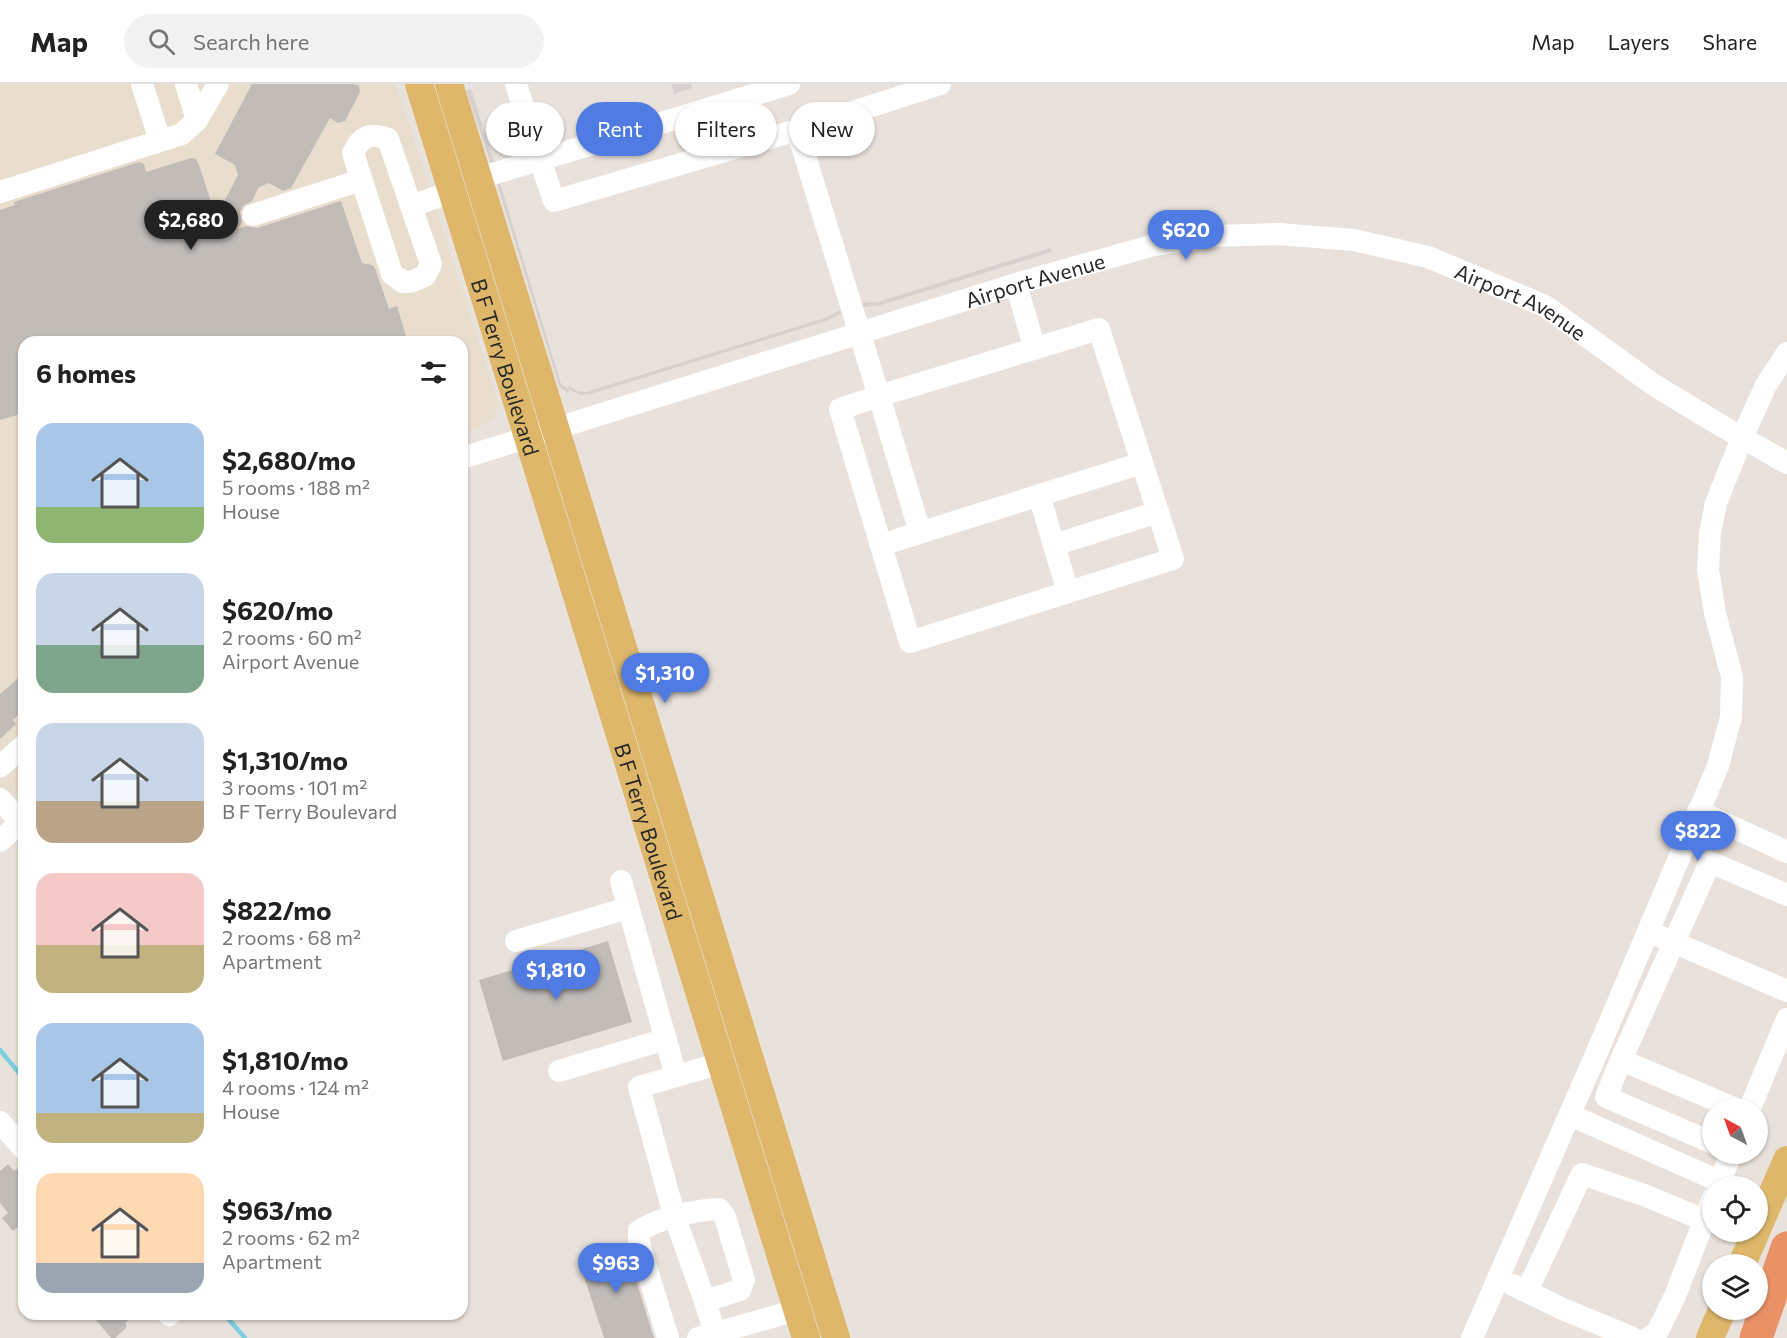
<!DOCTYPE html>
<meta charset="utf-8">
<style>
:root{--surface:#fff;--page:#f2f2f2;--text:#222;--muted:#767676;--line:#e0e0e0;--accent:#4f7be3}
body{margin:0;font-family:Commissioner,sans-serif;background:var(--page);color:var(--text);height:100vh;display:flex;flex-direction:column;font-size:22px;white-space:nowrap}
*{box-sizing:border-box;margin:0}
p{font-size:20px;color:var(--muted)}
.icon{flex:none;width:33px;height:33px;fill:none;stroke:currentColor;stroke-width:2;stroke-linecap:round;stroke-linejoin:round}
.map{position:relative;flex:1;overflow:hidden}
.side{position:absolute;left:18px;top:252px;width:450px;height:984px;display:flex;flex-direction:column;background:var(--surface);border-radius:18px;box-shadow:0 2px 4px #0004}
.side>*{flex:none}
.banner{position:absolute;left:486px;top:18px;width:570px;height:54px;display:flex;gap:12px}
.needle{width:39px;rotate:319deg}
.tools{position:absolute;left:1702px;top:1014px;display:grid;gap:12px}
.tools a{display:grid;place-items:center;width:66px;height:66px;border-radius:50%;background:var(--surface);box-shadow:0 2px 4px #0004;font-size:30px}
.price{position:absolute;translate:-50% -51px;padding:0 14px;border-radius:21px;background:var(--accent);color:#fff;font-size:20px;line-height:39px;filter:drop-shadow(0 2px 3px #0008)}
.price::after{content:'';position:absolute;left:50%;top:36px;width:18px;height:14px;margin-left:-9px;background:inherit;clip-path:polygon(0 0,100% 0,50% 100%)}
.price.selected{background:#222;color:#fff}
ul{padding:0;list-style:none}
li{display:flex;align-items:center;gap:18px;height:150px;padding:0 18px}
li span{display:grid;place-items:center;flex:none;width:168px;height:120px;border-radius:18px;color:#555}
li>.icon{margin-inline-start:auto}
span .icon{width:72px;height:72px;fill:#fffc;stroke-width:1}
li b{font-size:26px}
h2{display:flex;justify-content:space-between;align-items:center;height:72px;padding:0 18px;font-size:26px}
.pill{padding:0 21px;border-radius:27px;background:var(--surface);box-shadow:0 2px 4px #0004;font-size:21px;line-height:54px}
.pill.selected{background:var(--accent);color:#fff}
header{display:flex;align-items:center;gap:36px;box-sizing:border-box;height:84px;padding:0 30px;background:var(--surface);border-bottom:2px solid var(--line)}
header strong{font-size:28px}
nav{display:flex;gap:33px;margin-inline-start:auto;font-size:21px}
.search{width:420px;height:54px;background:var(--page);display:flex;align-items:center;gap:15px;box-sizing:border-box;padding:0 21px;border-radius:33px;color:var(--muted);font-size:22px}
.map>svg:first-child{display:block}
.education{fill:#e9ddcd}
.plaza{fill:#d6d1ce}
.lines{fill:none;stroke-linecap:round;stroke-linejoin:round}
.stream{stroke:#7bcfdf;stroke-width:4.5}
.building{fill:#c1bcb8}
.minor{stroke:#fff;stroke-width:22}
.major{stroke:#deb76b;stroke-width:28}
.highway{stroke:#ea9166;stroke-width:33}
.labels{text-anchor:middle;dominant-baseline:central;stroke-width:4.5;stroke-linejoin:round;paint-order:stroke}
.street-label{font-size:21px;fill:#282828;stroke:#fff}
</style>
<header>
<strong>Map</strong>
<div class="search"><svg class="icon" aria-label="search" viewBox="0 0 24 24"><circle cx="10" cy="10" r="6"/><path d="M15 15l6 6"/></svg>Search here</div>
<nav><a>Map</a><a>Layers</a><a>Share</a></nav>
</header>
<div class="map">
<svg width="1787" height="1254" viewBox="0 0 1787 1254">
<rect width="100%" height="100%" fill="#e9e2dc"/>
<!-- education -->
<path class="education" d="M0,0H396L498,317L494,334L479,343L462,350V258H24V701L0,723Z"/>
<!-- plaza -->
<path class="plaza" d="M671,0H691L692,4L674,10Z
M471,5L495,80H491L466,6Z
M500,99L561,300L567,304L570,302L577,307L586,308L825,234L840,226L841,230L826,237L591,310L580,311L570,306L567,309L559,302L497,100Z
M1050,164L1052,168L881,221L864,223L862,219L878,218Z"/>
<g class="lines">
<!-- stream -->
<path class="stream" d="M0,966L24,995
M224,1230L245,1254"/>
</g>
<!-- building -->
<path class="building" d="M252,0H354L359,2L360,8L345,37L338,39L330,34L291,104L283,107L269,99L259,103L252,117L243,122L240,128L242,137L238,145L246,142L257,144L341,117L362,179L372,181L375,184L389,225L397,222L408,258H24V289L19,291L24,306V329L0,336V126L15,121L14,118L139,78L144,80L146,88L191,74L196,75L199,81L216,133L238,91L235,81L215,70Z
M24,589V626L13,636L16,640L0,655V610Z
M608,857L632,938L503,977L479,896Z
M24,1079V1138L13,1147L2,1134L8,1129L0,1119V1087L8,1080L14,1087Z
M626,1159V1164L654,1254H604L578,1174Z
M104,1230H135L125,1239L127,1242L125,1245L115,1254H111L96,1236Z"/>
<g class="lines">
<!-- minor -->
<g class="minor">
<path d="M142,0L160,57"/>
<path d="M186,0L197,36"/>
<path d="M789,0L540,76L554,117L797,46L940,0"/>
<path d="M797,46L879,312L1099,245L1173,475L910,558L840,325L879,312L920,448"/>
<path d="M478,94L540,76L516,0"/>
<path d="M0,108L182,50L197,36L218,0"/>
<path d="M411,122L431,180L425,192L410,198H403L392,190L353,69C361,52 370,48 388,55L411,122L452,108"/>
<path d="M253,131L361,96"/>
<path d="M1016,200L1035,265"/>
<path id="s1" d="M462,374L1016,200L1154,161L1215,152L1278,150L1354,156L1428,173L1545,222L1654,301L1725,344L1787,379"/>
<path d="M1039,411L1068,508"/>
<path d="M881,461L1142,379"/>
<path d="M1054,461L1158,428"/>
<path d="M0,683L24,661"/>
<path d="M0,715L21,738"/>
<path d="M1698,727L1787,768"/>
<path d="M0,757L24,735"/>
<path d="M621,797L676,992"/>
<path d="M1659,852L1787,907"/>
<path d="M516,857L628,824"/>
<path d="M1621,976L1710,778L1787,811"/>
<path d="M559,987L666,955"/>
<path d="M1750,1024L1787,935"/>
<path d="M1570,1031L1730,1102"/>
<path d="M0,1038L24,1065"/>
<path d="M1713,1059L1606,1013L1621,976L1734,1024"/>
<path d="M1718,1102L1731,1070"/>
<path d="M1513,1201L1565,1226L1633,1254"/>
<path d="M1527,1207L1582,1090L1644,1111L1704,1136"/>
<path d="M705,1217L675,1134L639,1003L721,979"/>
<path d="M168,1230L169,1231"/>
<path d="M668,1254L639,1160V1147C659,1134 695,1126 719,1125L725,1133L744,1196L740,1206L705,1217L715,1250"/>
<path d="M698,1254L797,1226"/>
<path d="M1472,1254L1600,961L1718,682L1731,633L1732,593L1715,529L1708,486L1710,449L1716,419L1742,354L1766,301L1787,269"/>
<path d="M1649,1254L1658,1247L1675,1212L1713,1114"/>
</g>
<!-- major -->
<g class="major">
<path id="s2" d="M419,0L806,1254"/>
<path d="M449,0L836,1254"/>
<path d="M1758,1143L1787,1076"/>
<path d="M1742,1180L1756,1148"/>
<path d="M1710,1254L1722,1226"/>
</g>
<!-- highway -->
<path class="highway" d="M1756,1254L1787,1164"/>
</g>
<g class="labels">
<!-- street labels -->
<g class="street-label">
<text stroke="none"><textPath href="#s1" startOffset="600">Airport Avenue</textPath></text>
<text stroke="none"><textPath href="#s1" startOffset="1104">Airport Avenue</textPath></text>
<text stroke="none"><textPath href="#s2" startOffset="296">B F Terry Boulevard</textPath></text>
<text stroke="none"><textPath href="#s2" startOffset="782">B F Terry Boulevard</textPath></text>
</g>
</g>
</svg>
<div class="tools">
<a><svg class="needle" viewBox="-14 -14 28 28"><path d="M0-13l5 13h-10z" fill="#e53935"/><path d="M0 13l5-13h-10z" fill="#767676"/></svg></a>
<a><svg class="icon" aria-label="locate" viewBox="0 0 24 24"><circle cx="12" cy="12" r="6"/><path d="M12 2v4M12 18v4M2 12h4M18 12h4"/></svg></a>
<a><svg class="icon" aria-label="layers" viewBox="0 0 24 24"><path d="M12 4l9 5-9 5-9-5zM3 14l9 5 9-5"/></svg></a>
</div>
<b class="price selected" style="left:191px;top:167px">$2,680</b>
<b class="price" style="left:1186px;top:177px">$620</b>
<b class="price" style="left:665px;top:620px">$1,310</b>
<b class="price" style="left:1698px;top:778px">$822</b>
<b class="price" style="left:556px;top:917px">$1,810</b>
<b class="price" style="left:616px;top:1210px">$963</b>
<div class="banner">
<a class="pill">Buy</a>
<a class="pill selected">Rent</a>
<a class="pill">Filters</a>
<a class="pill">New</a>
</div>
<section class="side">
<h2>6 homes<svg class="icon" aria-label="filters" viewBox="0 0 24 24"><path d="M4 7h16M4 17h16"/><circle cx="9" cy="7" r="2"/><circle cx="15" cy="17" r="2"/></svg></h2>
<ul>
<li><span style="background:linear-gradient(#a9c7e8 70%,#8fb573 0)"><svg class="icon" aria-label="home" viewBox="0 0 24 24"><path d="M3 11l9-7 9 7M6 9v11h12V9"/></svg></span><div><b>$2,680/mo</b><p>5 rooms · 188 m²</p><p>House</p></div></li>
<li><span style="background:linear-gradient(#c9d6e8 60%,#7fa58c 0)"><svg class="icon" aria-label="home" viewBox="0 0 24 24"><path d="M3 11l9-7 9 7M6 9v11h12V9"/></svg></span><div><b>$620/mo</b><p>2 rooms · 60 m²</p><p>Airport Avenue</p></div></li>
<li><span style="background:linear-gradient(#c9d6e8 65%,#b9a48a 0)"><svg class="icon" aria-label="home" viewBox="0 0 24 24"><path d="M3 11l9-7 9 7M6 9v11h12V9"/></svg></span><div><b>$1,310/mo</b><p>3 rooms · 101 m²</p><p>B F Terry Boulevard</p></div></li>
<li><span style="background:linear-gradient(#f6c9c9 60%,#c2b280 0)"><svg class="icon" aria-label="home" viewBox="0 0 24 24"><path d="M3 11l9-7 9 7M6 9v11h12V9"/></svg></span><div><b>$822/mo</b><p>2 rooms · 68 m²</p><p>Apartment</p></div></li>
<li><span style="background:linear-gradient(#a9c7e8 75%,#c2b280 0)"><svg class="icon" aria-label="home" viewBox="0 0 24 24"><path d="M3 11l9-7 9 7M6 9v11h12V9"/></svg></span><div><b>$1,810/mo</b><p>4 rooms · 124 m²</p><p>House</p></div></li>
<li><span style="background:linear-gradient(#ffd9b3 75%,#9aa5b1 0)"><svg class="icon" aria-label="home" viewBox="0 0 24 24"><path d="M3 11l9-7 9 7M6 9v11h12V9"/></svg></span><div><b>$963/mo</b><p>2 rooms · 62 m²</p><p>Apartment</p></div></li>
</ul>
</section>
</div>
